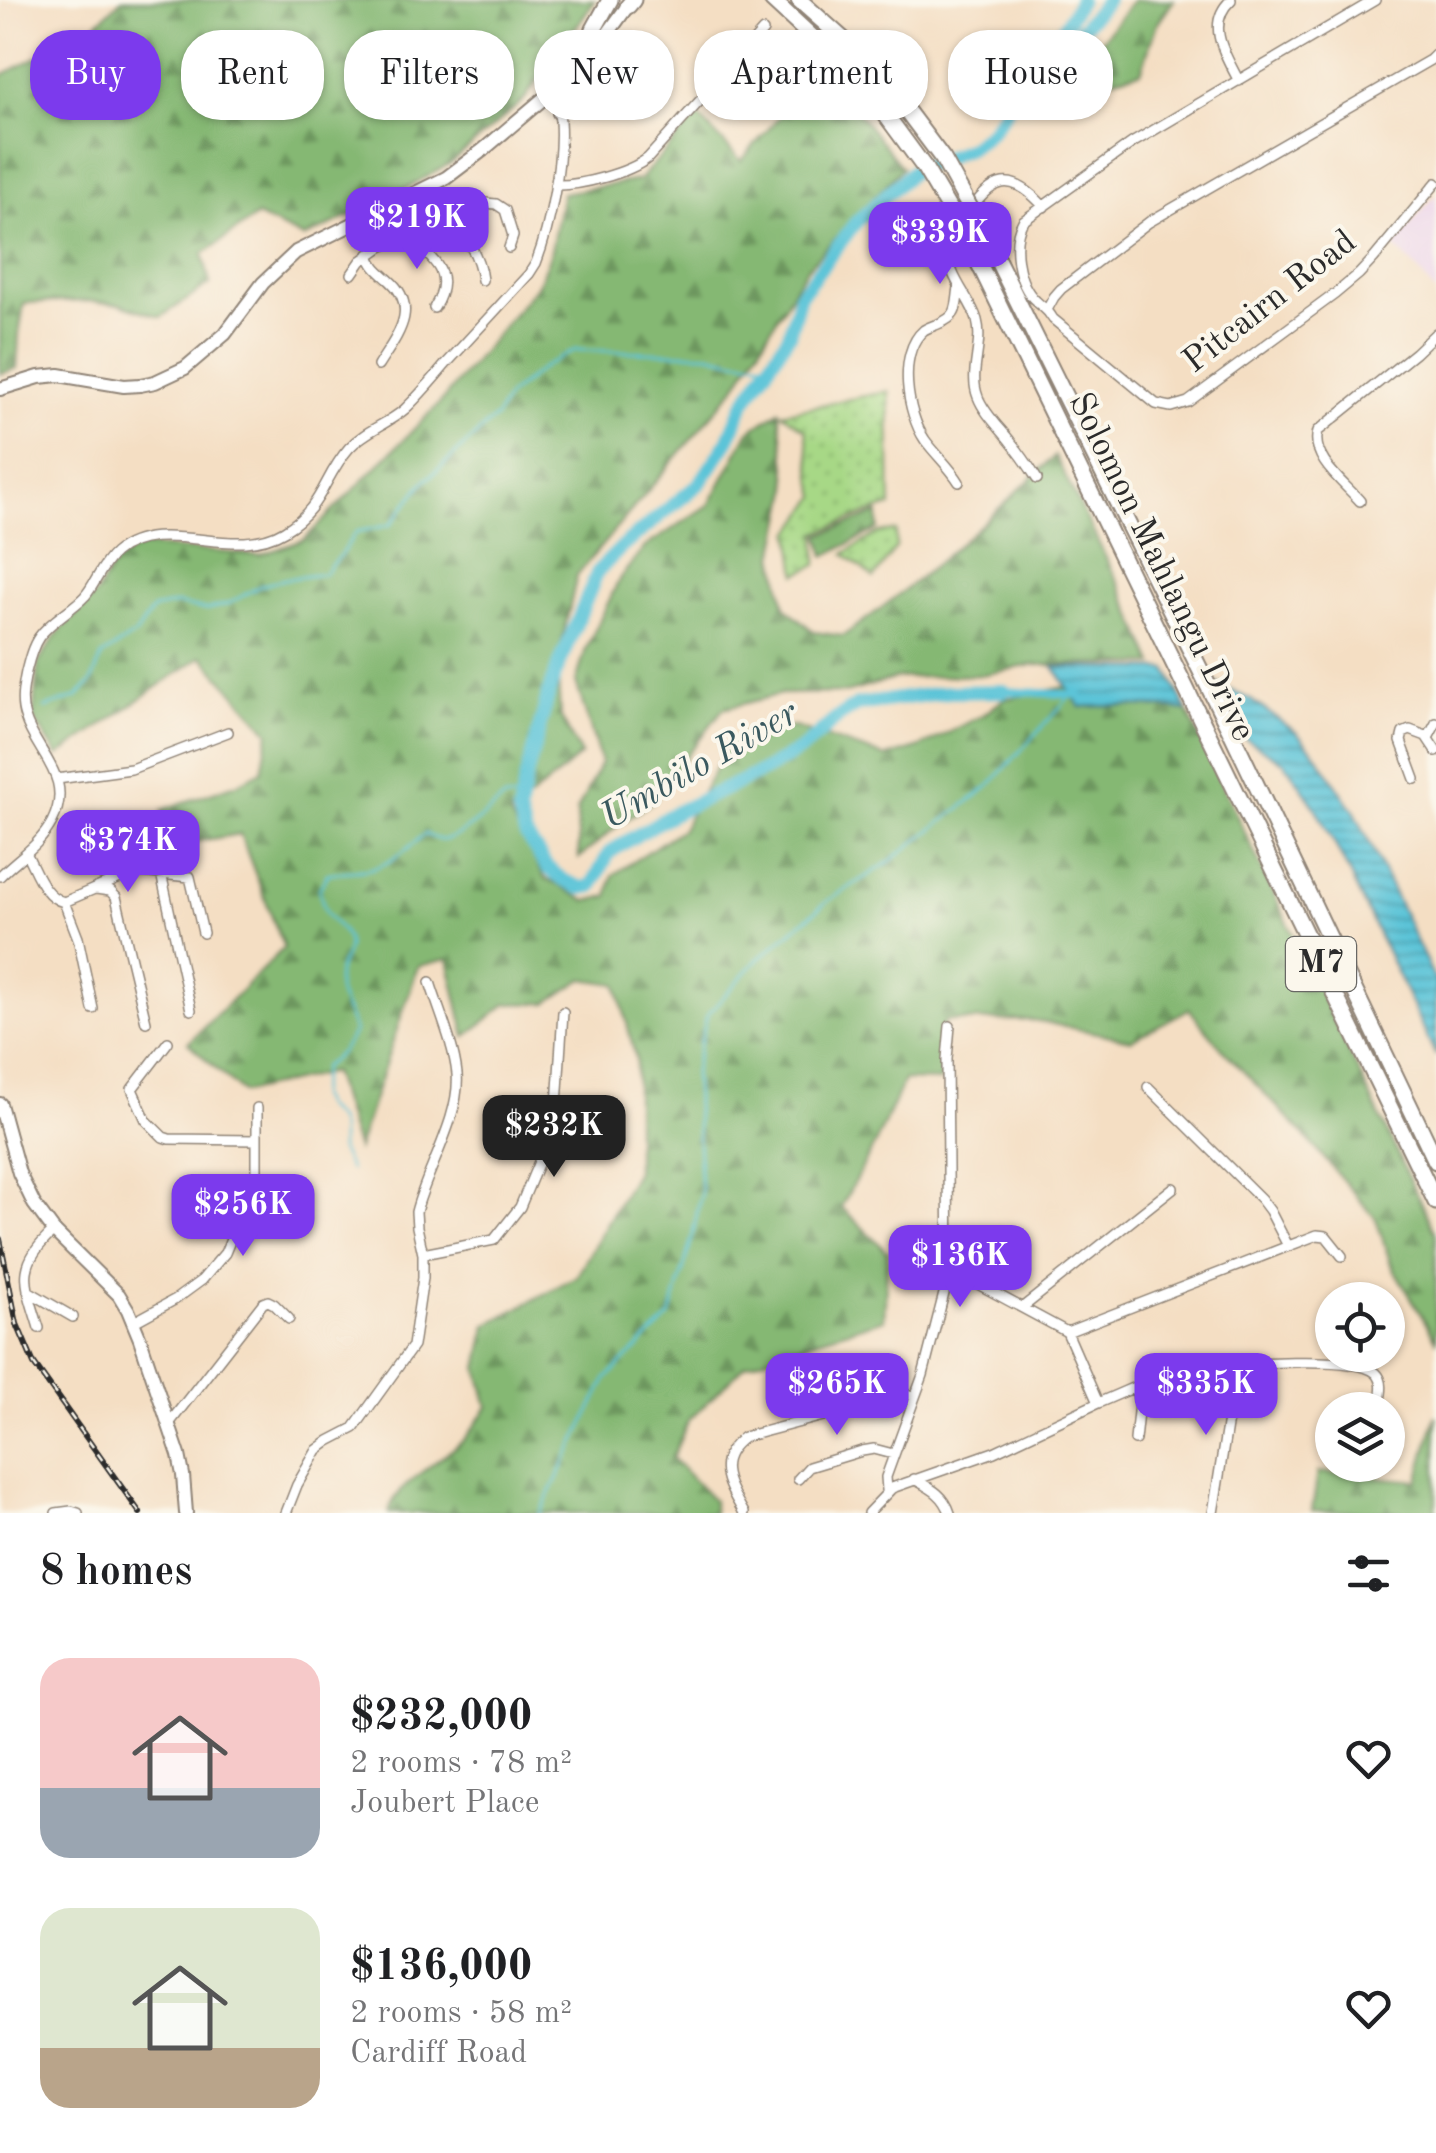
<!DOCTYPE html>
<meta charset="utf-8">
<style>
:root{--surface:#fff;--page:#f6f6f6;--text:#202124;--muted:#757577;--accent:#7c3aed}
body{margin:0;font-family:"Old Standard TT",serif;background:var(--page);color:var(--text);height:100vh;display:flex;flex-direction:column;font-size:38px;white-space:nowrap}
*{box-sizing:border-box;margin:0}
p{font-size:32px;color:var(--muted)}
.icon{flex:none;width:55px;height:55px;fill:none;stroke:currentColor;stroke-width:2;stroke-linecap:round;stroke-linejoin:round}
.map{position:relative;height:1513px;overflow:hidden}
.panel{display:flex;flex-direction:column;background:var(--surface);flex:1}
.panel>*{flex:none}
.top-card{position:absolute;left:30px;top:30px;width:1378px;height:90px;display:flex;gap:20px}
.controls{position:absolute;left:1315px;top:1282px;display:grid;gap:20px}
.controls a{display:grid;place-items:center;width:90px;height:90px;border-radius:50%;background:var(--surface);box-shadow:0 2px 8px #0004;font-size:50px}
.price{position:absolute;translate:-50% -85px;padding:0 22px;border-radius:20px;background:var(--accent);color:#fff;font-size:32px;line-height:65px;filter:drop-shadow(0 2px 5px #0008)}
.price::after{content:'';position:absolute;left:50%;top:60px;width:30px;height:22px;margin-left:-15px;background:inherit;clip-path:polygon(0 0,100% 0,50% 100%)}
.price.selected{background:#222;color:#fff}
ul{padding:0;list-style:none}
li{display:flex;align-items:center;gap:30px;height:250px;padding:0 40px}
li span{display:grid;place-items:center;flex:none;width:280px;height:200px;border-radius:30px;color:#555}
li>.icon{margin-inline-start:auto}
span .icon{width:120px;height:120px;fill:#fffc;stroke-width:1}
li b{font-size:42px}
h2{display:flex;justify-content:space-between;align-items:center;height:120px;padding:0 40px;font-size:42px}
.pill{padding:0 35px;border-radius:40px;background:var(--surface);box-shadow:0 2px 8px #0004;font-size:35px;line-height:90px}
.pill.selected{background:var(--accent);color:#fff}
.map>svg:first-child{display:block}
.built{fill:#ebd1eb}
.grass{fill:url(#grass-dots);stroke:#698258;stroke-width:2.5}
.forest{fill:url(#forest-firs);stroke:#58724f;stroke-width:2.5}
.water{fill:url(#water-rules);stroke:#447882;stroke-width:2.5}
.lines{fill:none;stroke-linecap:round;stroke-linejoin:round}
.stream{stroke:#5cc4d8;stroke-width:2.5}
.canal{stroke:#5cc4d8;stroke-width:8}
.river{stroke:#5cc4d8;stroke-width:14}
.minor-casing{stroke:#908477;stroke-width:12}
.secondary-casing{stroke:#908477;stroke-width:16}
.trunk-casing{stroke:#908477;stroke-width:19}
.minor{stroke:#fff;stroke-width:9}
.secondary{stroke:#fff;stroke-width:12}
.trunk{stroke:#fff;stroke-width:15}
.rail-casing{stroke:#2b2b2b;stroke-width:6}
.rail{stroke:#fbf7ec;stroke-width:2.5;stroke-dasharray:8;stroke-linecap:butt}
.trunk-bridge-casing{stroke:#908477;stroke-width:19;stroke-linecap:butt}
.trunk-bridge{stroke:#fff;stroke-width:15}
.labels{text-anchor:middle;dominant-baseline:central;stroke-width:8;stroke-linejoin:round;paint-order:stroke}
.shield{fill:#fbf7ec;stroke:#696865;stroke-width:2.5}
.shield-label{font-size:32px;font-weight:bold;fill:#2b2b2b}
.street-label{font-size:35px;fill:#2b2b2b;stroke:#fbf7ec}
.water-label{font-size:38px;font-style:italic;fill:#3a595f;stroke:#fbf7ec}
</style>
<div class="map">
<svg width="1436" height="1513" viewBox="0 0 1436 1513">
<defs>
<pattern id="grass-dots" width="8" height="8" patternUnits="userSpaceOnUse" patternTransform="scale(2.5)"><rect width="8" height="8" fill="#a7d886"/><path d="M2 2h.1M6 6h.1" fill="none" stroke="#90ba74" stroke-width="1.8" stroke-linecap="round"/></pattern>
<pattern id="forest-firs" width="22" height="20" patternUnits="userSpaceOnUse" patternTransform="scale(2.5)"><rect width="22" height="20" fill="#85b873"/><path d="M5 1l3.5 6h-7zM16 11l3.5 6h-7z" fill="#6d965f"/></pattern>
<pattern id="water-rules" width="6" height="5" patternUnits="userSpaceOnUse" patternTransform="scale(2.5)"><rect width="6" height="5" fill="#5cc4d8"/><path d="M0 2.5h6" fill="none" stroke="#4c9faf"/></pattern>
</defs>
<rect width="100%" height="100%" fill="#fbf7ec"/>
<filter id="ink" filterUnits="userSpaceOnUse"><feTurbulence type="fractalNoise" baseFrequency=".01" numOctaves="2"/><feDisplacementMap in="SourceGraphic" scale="20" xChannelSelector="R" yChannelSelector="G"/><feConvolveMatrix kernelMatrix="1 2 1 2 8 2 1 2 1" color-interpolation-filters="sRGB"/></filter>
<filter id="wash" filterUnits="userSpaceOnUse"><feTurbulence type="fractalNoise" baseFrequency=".0048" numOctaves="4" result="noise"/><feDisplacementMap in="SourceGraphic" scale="40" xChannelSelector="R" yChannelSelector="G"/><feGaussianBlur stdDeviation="2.25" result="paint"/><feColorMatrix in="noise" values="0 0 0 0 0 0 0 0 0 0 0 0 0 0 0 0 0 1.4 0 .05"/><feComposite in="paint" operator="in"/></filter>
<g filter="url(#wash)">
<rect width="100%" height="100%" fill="#f4dec3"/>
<!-- built -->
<path class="built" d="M1436,195V293L1415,267L1393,246Z"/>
<!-- grass -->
<path class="grass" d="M889,391L891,506L862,515L817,533V565L797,574L791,533L817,496L812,477L806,430L782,413Z
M896,531V547L874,578L844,554L878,533Z"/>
<!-- forest -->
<path class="forest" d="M121,0H595L525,99L451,163L385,200L304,238L257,216L203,254L210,284L161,317L120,304L87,301L24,303L19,334L17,368L0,374V76L90,30Z
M1133,0H1174L1156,26L1141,72L1101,81L1086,60Z
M818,63L902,168L807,268L737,385L577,575L557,663L560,716L581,755L510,815L545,878L587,901L608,896L613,875L682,829L730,742L750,730L795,727L886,757L918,748L983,715L1004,699L1067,687L1080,707L1128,704L1187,711L1436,1235V1340L1391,1264L1376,1219L1306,1137L1226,1053L1189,1009L1131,1040L1033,1020L944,1021L941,1081L904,1080L876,1142L841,1207L888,1252L884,1319L819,1339L745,1365L688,1421L672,1458L713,1501V1513H389C393,1487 439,1461 458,1445C470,1436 479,1419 488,1407L478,1368L487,1325L577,1276L636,1171V1059L617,984L583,979L547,1003L506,1004L466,1037L448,959L418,966L357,1149L332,1072L243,1093L188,1043L284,948L240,834L170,846L162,810L236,784L262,771L269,732L202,656L58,756L33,718L38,663L58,633L96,594L117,559L143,546L260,555L304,540L440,403L538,284L550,255L562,193L639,180L698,116L741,161L778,118Z
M779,411L789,490L775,556L785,607L814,632L843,636C919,583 988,520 1055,456L1123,592L1154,664L1032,665L981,675L897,678L845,693L781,694L723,709L687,755L656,799L616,827L579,858L577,811L601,763L576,682L586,649L620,578L645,547L709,505L749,431Z
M878,513V529L825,556L820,535Z
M1436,1415V1513L1312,1511L1318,1472L1418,1481Z"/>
<!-- water -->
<path class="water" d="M1054,667L1167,669L1187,711C1151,705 1116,705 1080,707Z
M1216,683L1251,700L1296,732L1316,754L1355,812L1436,982V1056L1340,854L1312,802L1285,763L1238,734Z"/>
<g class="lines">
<!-- stream -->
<path class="stream" d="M45,708L77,697L91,683L102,656L136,634L153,609L177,604L207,610L230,603L260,586L285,579L323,574L342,553L356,532L390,525L422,484L496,417L508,396L545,366L575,350L709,354L733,360L771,363
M350,1170L340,1150V1130L337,1120L323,1106L318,1096L323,1067C337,1058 346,1047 354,1032C349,1009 334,999 338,973C339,963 349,955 348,944C347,931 332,923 326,912C323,905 321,897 319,890L327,874C341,871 355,872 369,869C389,866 409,847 425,834C430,836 435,839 441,840C455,842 493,809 504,799L522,798
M540,1513L607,1378L670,1317L692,1238L701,1193L694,1071L707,1015L757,960L829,900L886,864L988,787L1071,695"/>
<!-- canal -->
<path class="canal" d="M1004,691L1079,695"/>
<!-- river -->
<path class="river" d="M1051,45L1071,40L1107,0
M1004,691L948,692L857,705L837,718L803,748L765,770L672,814L624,843L609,853L592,886L581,888L563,880L547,867L525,834L519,812L526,777L551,685L598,571L622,547L700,483L728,441L743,405L789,335L800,295L856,222L914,170L969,148L991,131L1064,27L1080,0"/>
</g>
</g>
<g filter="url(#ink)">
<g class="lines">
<!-- minor casing -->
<g class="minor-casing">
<path id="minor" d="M1231,0C1205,24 1225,55 1239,81
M1375,0L1132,143L1023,221C1011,242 1017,284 1036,301C1044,309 1047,308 1053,319L1156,404L1171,407L1188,402L1335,294L1359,274L1374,258L1436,183
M555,185C580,186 629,173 648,158L763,31
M385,207L400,239
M447,217C465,237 479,252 482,280
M407,236C433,260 456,272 434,308
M369,254C372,266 379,271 388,279C422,308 396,337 378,366
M352,274L361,261L381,247L485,203L496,204L505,210L513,236L509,248
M959,287C956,307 959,316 938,324C933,326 929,327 924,330C897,353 907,414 925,440C936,455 950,467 959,482
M1048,308L1054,297L1061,289L1149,222L1430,60L1436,54
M1037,479C1029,466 1020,453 1010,441C1000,428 984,413 978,397C968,373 984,345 977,320C971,298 945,274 949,249C950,237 961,226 967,215C993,177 1011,170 1044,207
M1360,501C1343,482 1310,458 1318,431L1415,353L1436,333
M1428,738L1436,723
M57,779L131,769L228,732
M1415,779L1401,741L1403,733L1410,730L1426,736L1436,751
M26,853C36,871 43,897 64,902L78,938L93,1009
M161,873L191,1010
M0,876C18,858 40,845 52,822C75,777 36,754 25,717C20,703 23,687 26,672C29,660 32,647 39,637C51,620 71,611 85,596C96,583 102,564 115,553C161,514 233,562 284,531C324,507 322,479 349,448C364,431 388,424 405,409C420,395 433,379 446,364C474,334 501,304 529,274L536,263C550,227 563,160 560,121C559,110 555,100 552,90
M96,889L110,891L116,897L146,1022
M64,902L127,875L140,872L190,877L203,933
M168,1042L132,1089L146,1120L163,1137L169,1139L257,1140
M1148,1087L1261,1199L1270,1211L1288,1246
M423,1254L494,1240L520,1207L556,1121L563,1012
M949,1274L947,1059L950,1026
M28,1291L73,1317
M1023,1307L1173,1188
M134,1322L176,1299L202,1280L225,1253L239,1219L257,1198V1108
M39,1328C26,1284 14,1266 54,1231
M1067,1332L1317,1235L1326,1236L1342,1256
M168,1425L263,1303L268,1301L274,1304L289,1319
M1135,1440L1139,1403L1136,1387
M798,1479L809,1467L862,1451L874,1449L893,1454
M914,1479C930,1488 944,1494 950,1513
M887,1490L886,1477L923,1375L949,1274L963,1276L1067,1332L1098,1403
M56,1513L71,1511L78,1513
M286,1513L297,1485L317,1450L329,1441L354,1428L413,1346L423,1278V1254L417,1227L416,1212C426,1171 461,1116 457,1074C454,1045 439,1011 430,982
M744,1513C729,1486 711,1461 744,1437L906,1394L914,1396
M868,1513L892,1488L994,1452L1098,1403L1165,1374L1183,1369C1218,1366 1353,1352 1376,1373C1386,1382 1380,1398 1378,1410
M1213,1513L1232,1394V1365"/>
</g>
<!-- secondary casing -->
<g class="secondary-casing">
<path id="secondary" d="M562,74L599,21
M559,113L579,74
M0,389L39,377L59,375L124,386L140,385L155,382L185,368L225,334L263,283L296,252L446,178L483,150L577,70L606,36L632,0
M0,1104L19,1173L34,1204L54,1231L119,1295L128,1310L140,1339L179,1455L183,1475L186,1513"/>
</g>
<!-- trunk casing -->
<g class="trunk-casing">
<path id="trunk" d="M772,0L841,64L880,107
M799,0L844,40L901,103
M628,6L633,0
M594,29L610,0
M985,235L1231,732L1436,1161
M969,243L1436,1202"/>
</g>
<!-- minor -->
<use href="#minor" class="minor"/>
<!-- secondary -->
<use href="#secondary" class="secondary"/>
<!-- trunk -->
<use href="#trunk" class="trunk"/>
<!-- rail casing -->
<g class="rail-casing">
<path id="rail" d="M0,1239L17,1324L34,1364L140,1513"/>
</g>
<!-- rail -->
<use href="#rail" class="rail"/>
<!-- trunk-bridge casing -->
<g class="trunk-bridge-casing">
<path id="trunk-bridge" d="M901,103L943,159L985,235
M880,107L924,167L969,243"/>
</g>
<!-- trunk-bridge -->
<use href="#trunk-bridge" class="trunk-bridge"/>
</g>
</g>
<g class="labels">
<!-- shield labels -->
<rect class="shield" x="1286" y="937" width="70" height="54" rx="8"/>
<g class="shield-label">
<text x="1321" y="964">M7</text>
</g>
<!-- street labels -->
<g class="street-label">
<text transform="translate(1270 302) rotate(-38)">Pitcairn Road</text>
<text transform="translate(1161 567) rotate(64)">Solomon Mahlangu Drive</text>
</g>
<!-- water labels -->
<g class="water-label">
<text transform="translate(700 766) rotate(-30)">Umbilo River</text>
</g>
</g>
</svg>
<div class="controls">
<a><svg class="icon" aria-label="locate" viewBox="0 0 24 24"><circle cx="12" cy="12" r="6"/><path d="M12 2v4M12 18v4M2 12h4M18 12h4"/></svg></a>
<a><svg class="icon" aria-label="layers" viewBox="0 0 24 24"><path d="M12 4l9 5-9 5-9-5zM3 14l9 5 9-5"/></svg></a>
</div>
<b class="price" style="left:417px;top:272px">$219K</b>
<b class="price" style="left:940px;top:287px">$339K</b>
<b class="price" style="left:128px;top:895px">$374K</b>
<b class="price selected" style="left:554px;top:1180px">$232K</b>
<b class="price" style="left:243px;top:1259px">$256K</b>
<b class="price" style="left:960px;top:1310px">$136K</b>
<b class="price" style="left:837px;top:1438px">$265K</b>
<b class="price" style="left:1206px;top:1438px">$335K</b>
<div class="top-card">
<a class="pill selected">Buy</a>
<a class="pill">Rent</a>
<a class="pill">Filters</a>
<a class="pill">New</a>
<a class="pill">Apartment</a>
<a class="pill">House</a>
</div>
</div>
<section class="panel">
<h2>8 homes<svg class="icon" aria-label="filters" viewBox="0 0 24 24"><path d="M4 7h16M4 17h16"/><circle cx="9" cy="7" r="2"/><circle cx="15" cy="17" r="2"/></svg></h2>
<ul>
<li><span style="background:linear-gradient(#f6c9c9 65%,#9aa5b1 0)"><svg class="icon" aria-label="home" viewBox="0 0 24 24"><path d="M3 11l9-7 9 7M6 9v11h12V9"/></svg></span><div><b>$232,000</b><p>2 rooms · 78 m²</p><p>Joubert Place</p></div><svg class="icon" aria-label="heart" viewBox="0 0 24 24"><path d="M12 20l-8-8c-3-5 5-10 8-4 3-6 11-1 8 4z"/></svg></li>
<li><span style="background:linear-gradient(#dfe7d0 70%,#b9a48a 0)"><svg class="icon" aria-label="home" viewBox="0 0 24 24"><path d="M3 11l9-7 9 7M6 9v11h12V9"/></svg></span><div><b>$136,000</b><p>2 rooms · 58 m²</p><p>Cardiff Road</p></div><svg class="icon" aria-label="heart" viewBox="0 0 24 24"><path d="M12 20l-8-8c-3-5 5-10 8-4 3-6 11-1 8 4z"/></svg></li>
</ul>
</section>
